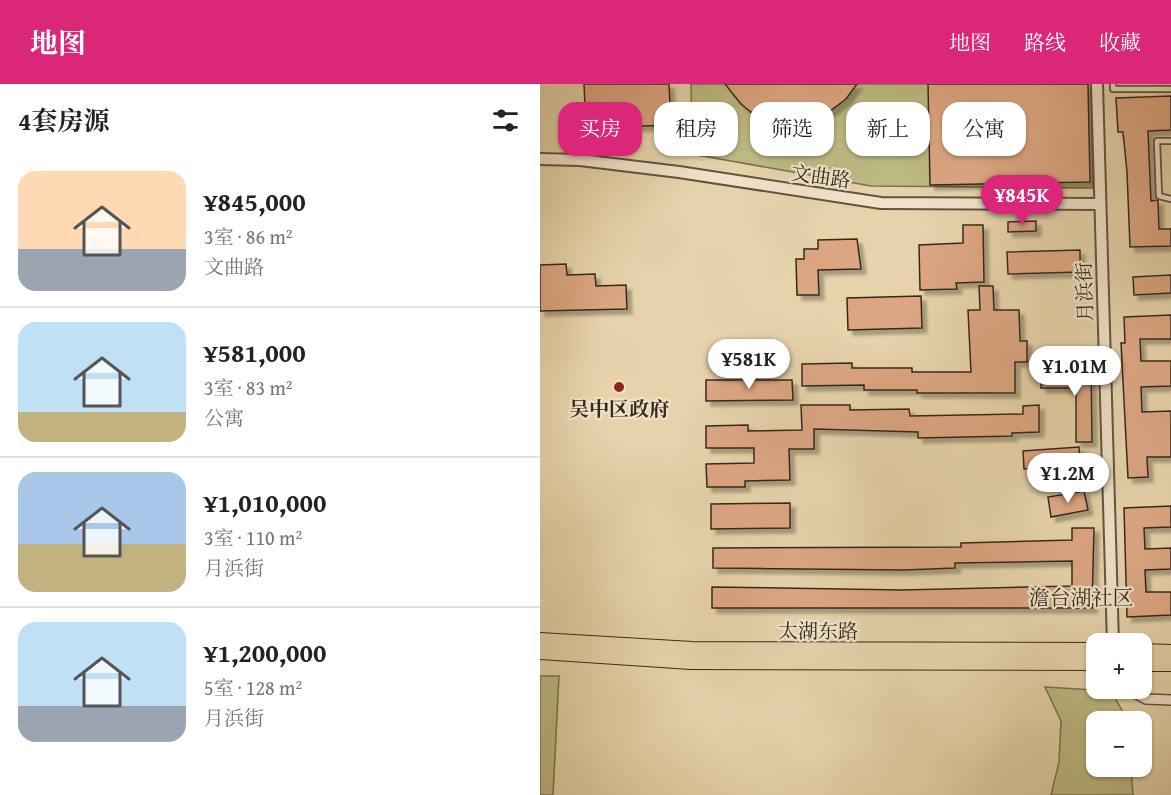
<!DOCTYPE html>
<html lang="zh">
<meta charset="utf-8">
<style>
:root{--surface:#fff;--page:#f6f6f6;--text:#222;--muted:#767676;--line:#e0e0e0;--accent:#db2777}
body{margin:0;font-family:"Gentium Book Plus","Noto Serif SC",serif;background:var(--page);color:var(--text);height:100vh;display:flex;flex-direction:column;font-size:22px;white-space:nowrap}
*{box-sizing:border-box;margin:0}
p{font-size:20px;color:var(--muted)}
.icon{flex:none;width:33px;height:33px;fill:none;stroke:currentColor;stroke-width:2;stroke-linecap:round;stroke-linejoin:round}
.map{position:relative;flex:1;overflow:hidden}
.side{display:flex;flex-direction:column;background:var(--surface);width:540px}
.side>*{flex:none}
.banner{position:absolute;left:18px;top:18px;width:522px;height:54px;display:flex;gap:12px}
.tools{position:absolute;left:546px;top:549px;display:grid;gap:12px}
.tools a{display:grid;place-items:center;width:66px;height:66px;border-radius:12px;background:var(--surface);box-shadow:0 2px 4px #0004;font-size:30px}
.price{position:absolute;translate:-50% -51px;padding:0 14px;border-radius:21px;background:#fff;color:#222;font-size:20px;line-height:39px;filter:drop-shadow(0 2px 3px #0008)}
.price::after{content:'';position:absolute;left:50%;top:36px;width:18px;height:14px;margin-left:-9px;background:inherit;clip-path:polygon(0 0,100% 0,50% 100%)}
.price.on{background:var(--accent);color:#fff}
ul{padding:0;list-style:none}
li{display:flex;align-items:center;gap:18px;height:150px;padding:0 18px}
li+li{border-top:2px solid var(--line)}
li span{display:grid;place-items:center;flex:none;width:168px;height:120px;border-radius:18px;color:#555}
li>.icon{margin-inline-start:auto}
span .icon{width:72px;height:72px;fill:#fffc;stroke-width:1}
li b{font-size:26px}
h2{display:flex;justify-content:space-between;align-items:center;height:72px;padding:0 18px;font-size:26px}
.pill{padding:0 21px;border-radius:18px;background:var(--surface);box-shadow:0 2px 4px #0004;font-size:21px;line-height:54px}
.pill.on{background:var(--accent);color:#fff}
header{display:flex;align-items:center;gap:36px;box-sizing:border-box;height:84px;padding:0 30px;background:var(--accent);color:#fff}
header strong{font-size:28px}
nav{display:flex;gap:33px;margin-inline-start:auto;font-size:21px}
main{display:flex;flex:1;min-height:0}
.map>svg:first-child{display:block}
.green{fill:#bdba83;stroke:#7a7150;stroke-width:1.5}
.building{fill:#dca682;stroke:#38281e;stroke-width:1.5;filter:url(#shadow)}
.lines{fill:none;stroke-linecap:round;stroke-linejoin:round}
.service-casing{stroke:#645341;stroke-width:8}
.minor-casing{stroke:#645341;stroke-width:12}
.tertiary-casing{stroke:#645341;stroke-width:14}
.primary-casing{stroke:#38281e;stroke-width:16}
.service{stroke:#efe2c8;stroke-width:4.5}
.minor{stroke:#efe2c8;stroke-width:9}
.tertiary{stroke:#efe2c8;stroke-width:10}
.primary{stroke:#e6d3ab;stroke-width:14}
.poi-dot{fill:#8f2418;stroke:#efe2c8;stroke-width:2}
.labels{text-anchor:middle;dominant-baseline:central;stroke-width:4.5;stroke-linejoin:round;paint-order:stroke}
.street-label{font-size:20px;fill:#38281e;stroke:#efe2c8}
.poi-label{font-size:20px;font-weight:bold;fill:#38281e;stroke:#efe2c8}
.neighbourhood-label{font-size:21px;fill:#38281e;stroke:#efe2c8}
</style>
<header>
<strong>地图</strong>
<nav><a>地图</a><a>路线</a><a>收藏</a></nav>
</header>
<main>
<section class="side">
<h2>4套房源<svg class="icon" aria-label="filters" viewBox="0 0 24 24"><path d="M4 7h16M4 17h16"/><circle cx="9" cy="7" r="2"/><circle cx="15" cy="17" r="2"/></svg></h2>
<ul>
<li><span style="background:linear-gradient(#ffd9b3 65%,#9aa5b1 0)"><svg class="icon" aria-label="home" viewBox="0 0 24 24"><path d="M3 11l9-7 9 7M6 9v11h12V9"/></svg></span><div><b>¥845,000</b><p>3室 · 86 m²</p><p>文曲路</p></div></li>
<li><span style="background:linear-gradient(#bfe0f5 75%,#c2b280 0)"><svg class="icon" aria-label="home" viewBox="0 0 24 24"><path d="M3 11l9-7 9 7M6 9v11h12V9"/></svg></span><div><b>¥581,000</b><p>3室 · 83 m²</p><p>公寓</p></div></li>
<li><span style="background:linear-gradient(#a9c7e8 60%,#c2b280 0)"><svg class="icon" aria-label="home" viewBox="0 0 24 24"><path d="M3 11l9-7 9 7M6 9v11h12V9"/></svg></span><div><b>¥1,010,000</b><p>3室 · 110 m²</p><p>月浜街</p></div></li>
<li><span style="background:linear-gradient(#bfe0f5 70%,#9aa5b1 0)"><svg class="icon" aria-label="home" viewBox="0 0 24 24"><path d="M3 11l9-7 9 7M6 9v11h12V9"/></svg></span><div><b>¥1,200,000</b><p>5室 · 128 m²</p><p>月浜街</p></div></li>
</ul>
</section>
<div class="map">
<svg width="631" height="711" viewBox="0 0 631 711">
<defs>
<filter id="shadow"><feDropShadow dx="5" dy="5" stdDeviation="1.5" flood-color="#0004"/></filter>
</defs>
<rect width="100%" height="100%" fill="#e6d3ab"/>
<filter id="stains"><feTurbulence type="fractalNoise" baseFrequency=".00333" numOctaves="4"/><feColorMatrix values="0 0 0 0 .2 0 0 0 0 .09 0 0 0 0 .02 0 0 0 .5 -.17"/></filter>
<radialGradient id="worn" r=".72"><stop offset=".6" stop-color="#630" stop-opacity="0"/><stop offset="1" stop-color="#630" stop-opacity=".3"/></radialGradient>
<!-- green -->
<path class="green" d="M151,0H551L553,104L331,102L152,70Z
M0,592H19L13,711H0Z
M505,603L571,607L588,637L556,638V682L591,683L593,711H511L519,678L521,637Z"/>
<!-- building -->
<path class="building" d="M44,0H129L131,41L46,44Z
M185,0H317L306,15L286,30L261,39H248L235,37L211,28L201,20Z
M388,0H548L550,98L390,101Z
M631,12V46L608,47L611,117L618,116L619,145H631V162L590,163L587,88L583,48H578L576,14Z
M496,137V147L468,148V138Z
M423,141H443L444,198L416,199L417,205L380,206L379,161L423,159Z
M317,155L321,185L278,186L279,211H257L256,175H264V165H278V156Z
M540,166V188L468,190L467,168Z
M26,180L27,191L55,190L56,202L86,201L87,225L0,227V181Z
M631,191V209L594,211L593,193Z
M439,202H453L454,226H479L480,257H487V278H475V309H377V306H324V301L262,302V280L312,279V284H372V288H431L428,226H440Z
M381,212L382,244L308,246L307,214Z
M631,231V255H600L601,277H631V302L601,303L602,328L631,327V373H607L608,393L588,394L581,259H585L584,233Z
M536,284H551L552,358H536V304H501V287H536Z
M166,296H252L253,316L166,317Z
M261,321H310V326L369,325L370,332L483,330V322L499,321V348L472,349V352L378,354V348L274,345V365H249L250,396L205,397V403H167L166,380L214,379V364H166V342L208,341V347L262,346Z
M539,363L540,381L484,385L483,367Z
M544,407L548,426L511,433L508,413Z
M250,419V444L171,445V420Z
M631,422V443L604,444L605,465L631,464V485L605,486L606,508H631V531L587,533L584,424Z
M532,444H554L552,524H172V503L362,506L532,502V477L415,479V484L364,486L173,484V464L421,463V459L532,456Z"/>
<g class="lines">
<!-- service casing -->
<g class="service-casing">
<path id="service" d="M573,0V5H631
M631,57H617L619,112L631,115"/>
</g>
<!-- minor casing -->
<g class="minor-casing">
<path id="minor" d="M586,604L606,615L631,616"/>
</g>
<!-- tertiary casing -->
<g class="tertiary-casing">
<path id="tertiary" d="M557,0L573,560
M0,75L40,76L139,88L341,119L559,120"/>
</g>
<!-- primary casing -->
<g class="primary-casing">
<path id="primary" d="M0,556L152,565L556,566
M602,567L631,568
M0,568L151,578L556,579
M602,580H631"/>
</g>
<!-- service -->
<use href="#service" class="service"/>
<!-- minor -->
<use href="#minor" class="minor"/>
<!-- tertiary -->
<use href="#tertiary" class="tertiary"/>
<!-- primary -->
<use href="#primary" class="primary"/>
</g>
<!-- markers -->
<circle class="poi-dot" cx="79" cy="303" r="6"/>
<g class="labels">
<!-- street labels -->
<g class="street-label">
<text transform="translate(281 92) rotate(8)">文曲路</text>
<text transform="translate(544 208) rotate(-92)">月浜街</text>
<text x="278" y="546">太湖东路</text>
</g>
<!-- poi labels -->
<g class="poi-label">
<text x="79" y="324">吴中区政府</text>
</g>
<!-- neighbourhood labels -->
<g class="neighbourhood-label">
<text x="541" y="513">澹台湖社区</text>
</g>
</g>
<rect width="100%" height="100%" filter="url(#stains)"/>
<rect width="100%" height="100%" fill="url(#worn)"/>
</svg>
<div class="tools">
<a>+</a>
<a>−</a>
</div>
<b class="price on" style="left:482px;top:142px">¥845K</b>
<b class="price" style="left:209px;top:306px">¥581K</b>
<b class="price" style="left:535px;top:313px">¥1.01M</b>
<b class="price" style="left:528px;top:420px">¥1.2M</b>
<div class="banner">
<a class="pill on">买房</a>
<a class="pill">租房</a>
<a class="pill">筛选</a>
<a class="pill">新上</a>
<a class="pill">公寓</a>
</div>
</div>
</main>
